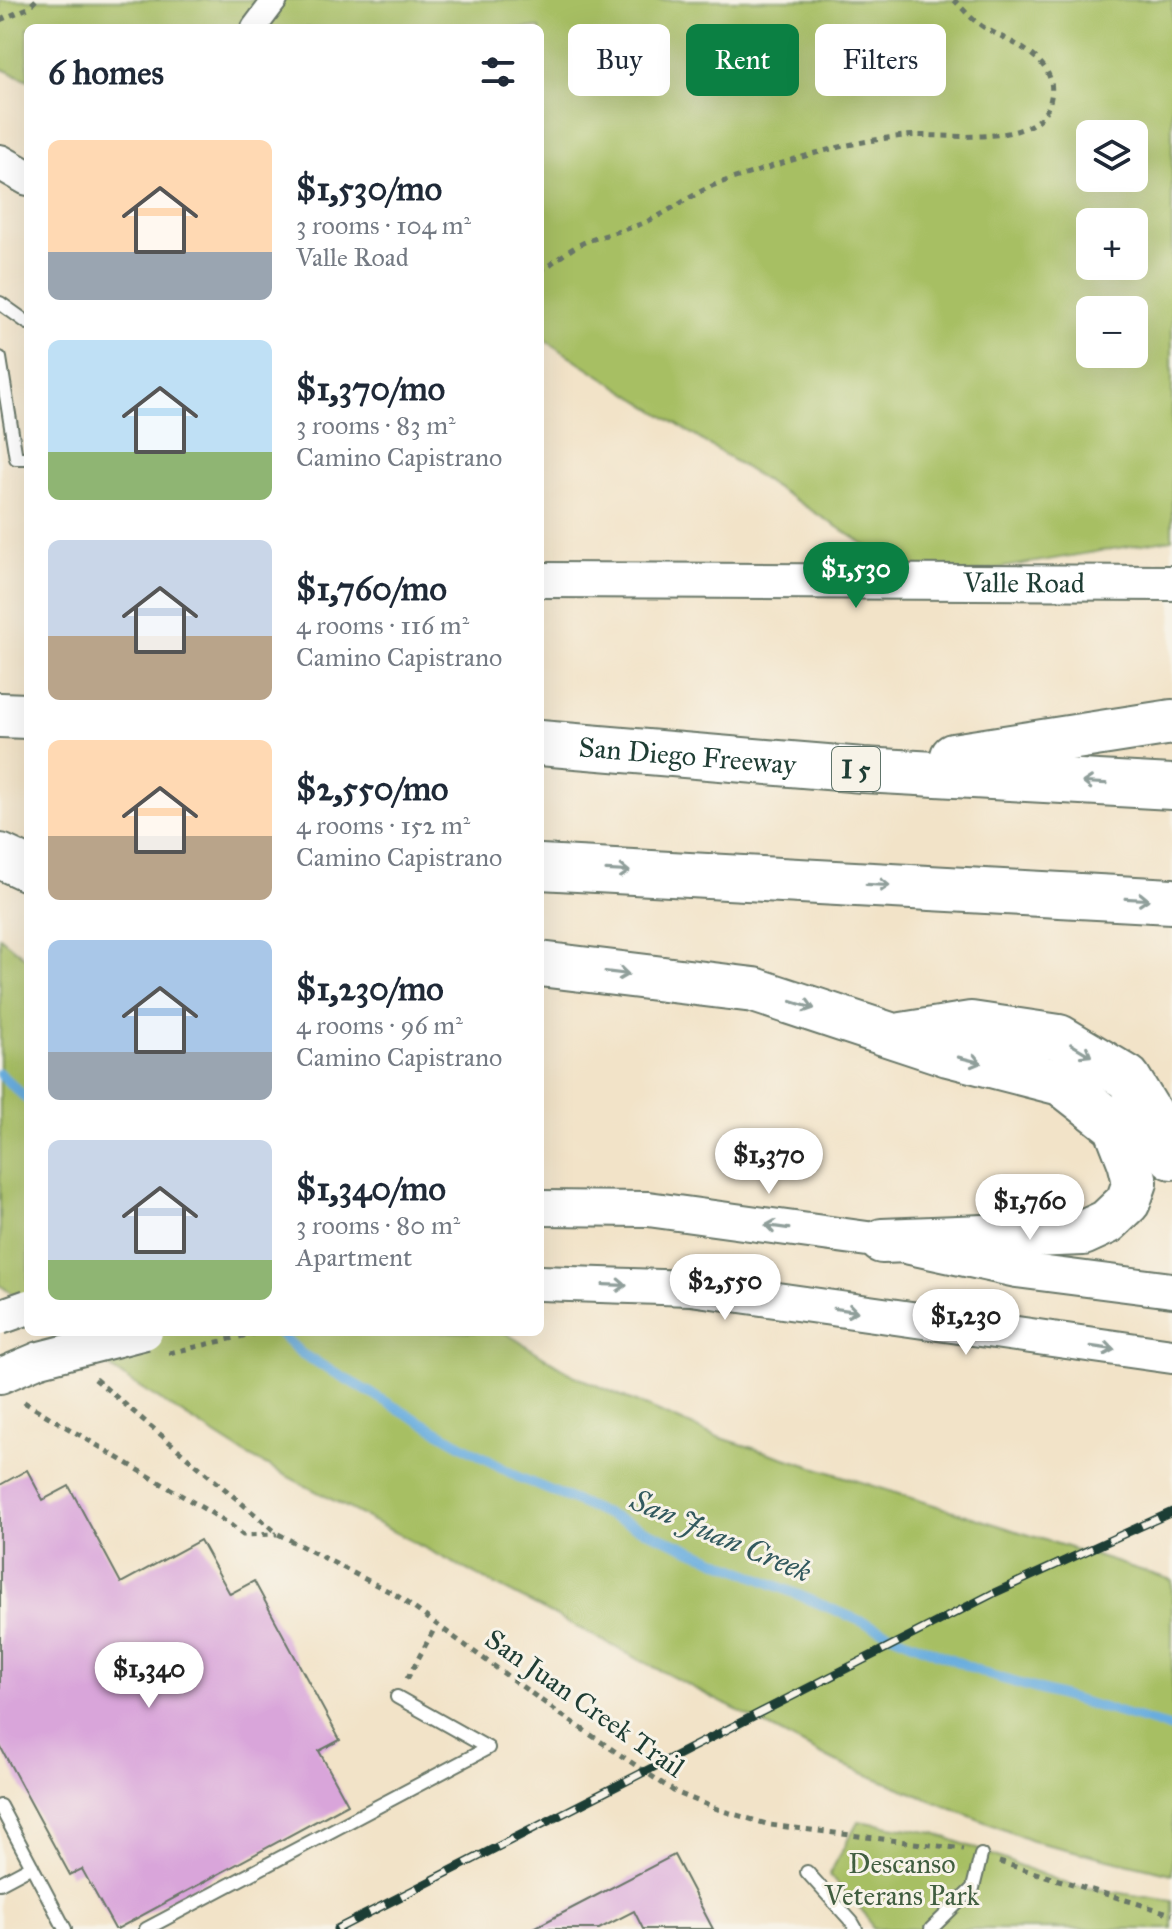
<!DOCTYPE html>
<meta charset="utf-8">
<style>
:root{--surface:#fff;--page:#f6f6f7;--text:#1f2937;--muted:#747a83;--accent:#0b8043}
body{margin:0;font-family:"IM FELL Great Primer",serif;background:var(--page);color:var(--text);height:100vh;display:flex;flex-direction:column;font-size:30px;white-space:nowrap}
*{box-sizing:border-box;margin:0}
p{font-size:26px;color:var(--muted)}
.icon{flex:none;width:44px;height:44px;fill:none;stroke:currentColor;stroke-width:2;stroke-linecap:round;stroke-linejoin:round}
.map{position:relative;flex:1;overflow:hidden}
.sheet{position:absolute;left:24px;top:24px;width:520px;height:1312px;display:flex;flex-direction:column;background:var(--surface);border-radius:12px;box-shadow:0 8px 32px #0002}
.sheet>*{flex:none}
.guide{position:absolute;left:568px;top:24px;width:484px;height:72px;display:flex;gap:16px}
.fabs{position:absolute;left:1076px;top:120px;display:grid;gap:16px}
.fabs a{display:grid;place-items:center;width:72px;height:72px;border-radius:12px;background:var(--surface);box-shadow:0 8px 32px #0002;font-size:40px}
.price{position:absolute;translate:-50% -68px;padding:0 18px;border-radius:28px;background:#fff;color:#222;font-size:26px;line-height:52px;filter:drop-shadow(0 2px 4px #0008)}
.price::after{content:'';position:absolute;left:50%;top:48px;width:24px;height:18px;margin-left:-12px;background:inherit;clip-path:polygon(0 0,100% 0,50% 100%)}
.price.on{background:var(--accent);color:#fff}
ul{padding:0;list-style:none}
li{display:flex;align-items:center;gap:24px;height:200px;padding:0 24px}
li span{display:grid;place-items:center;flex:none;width:224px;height:160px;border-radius:12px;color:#555}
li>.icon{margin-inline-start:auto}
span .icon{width:96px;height:96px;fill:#fffc;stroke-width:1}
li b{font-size:34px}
h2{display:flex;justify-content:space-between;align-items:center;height:96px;padding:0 24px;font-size:34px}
.tag{padding:0 28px;border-radius:12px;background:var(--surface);box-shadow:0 8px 32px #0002;font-size:28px;line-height:72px}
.tag.on{background:var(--accent);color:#fff}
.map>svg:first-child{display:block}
.green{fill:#a7bf64;stroke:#637e4c;stroke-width:2;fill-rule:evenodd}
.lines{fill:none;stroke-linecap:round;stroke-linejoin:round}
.stream{stroke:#69adde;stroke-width:10}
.building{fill:#d9a5da}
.lane-casing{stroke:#697768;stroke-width:16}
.street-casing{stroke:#697768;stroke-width:28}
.secondary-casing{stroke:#697768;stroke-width:38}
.highway-casing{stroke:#697768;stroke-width:48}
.path{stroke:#697768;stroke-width:5;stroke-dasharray:6 6;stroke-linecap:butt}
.lane{stroke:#fff;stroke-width:12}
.street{stroke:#fff;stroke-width:24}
.secondary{stroke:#fff;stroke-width:34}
.highway{stroke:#fff;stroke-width:44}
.rail-casing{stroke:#1f3d34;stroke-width:9}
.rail{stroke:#f7f3e8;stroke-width:6;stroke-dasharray:18;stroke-linecap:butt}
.secondary-bridge-casing{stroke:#697768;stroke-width:38;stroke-linecap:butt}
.path-bridge{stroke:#697768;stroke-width:5;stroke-dasharray:6 6;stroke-linecap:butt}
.secondary-bridge{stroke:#fff;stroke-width:34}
.oneway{stroke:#8f9e9a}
.labels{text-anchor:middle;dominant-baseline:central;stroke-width:6;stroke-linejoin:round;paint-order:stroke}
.shield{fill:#f7f3e8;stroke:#60746a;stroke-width:2}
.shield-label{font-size:26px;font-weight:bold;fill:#1f3d34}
.street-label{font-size:28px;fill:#1f3d34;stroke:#f7f3e8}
.park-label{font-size:28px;fill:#415e40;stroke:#f7f3e8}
.water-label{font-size:30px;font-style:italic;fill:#32595e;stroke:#f7f3e8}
</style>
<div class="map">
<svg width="1172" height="1929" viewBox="0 0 1172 1929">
<rect width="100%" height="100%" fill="#f7f3e8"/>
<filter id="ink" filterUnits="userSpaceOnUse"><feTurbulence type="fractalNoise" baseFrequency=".0125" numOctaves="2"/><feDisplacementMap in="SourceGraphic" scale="16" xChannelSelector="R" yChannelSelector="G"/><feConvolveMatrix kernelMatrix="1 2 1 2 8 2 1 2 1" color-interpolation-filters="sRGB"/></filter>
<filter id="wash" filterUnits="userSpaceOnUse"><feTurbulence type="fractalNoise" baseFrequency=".006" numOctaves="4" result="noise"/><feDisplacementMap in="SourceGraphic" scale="32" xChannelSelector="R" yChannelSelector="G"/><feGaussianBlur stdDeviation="1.8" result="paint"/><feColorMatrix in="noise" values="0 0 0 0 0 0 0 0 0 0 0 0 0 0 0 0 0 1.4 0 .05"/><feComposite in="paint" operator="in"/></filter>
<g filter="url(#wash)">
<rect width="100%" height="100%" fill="#f2e3c8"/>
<!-- green -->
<path class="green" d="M0,0H1172V539L922,581L540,337V28H28V80L0,68ZM1090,134H1134V178H1090ZM1090,222H1134V266H1090ZM1090,310H1134V354H1090Z
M0,937L28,960V1306L0,1285Z
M63,1332H504L575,1376L715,1436L1172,1580V1874L1032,1841L836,1762L250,1457L119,1374Z
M858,1821L935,1833L1070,1885L1172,1901V1929H873L866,1915L829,1875Z"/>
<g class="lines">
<!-- stream -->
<path class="stream" d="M0,1074L28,1100
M278,1332L302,1354L518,1477L989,1675L1172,1728"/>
</g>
<g id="blocks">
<!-- building -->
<path class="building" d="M27,1470L43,1500L69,1486L121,1583L200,1540L230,1594L254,1581L340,1740L319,1751L348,1804L117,1929H115L82,1869L70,1875L0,1746V1485Z
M674,1855L713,1929H643L634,1911L599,1929H532Z"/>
</g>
</g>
<g filter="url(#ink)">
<use href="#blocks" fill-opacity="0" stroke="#697768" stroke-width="2"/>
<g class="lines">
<!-- lane casing -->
<g class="lane-casing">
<path id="lane" d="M0,303L28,323
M0,358L16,458H28
M0,1806L65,1929
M807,1872L852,1922L856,1929
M0,1883L32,1866
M146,1929L488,1748L397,1697
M931,1929L973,1888L981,1855"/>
</g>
<!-- street casing -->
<g class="street-casing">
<path id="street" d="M254,28L275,0"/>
</g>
<!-- secondary casing -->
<g class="secondary-casing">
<g id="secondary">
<path d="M0,162L28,178"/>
<path id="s1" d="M540,580L1172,583"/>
<path d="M540,1208L648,1209L882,1241L1016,1270L1172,1290"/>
<path d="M540,1283L691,1288L1172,1356"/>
<path d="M0,1376L40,1359"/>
</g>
</g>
<!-- highway casing -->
<g class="highway-casing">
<g id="highway">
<path d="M0,715L28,716"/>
<path id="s2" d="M540,743L863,770L1172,787"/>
<path d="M953,756L1172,722"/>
<path d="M0,856L28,869"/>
<path d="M540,867L1172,901"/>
<path d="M540,964L754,990L948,1054L1061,1083L1116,1126L1130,1162L1135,1182L1128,1202L1107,1222L1083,1233L882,1241"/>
<path d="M902,1035L971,1024L1059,1037L1128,1078L1164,1137L1172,1157"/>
</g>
</g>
<!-- path -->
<path class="path" d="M0,20L28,8L36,0
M540,272C554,262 569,249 585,242C606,234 628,230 648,221C670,211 690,196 712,186C726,180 743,176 758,171C805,155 854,141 904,136C941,132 1042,152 1051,97C1058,59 1012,43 985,28C973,21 964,10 954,0
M95,1379L278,1534L396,1595L560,1714L675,1792L720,1810L770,1825L963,1849
M24,1402L228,1523L243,1535L277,1534
M407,1679L436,1626
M999,1862L1172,1914"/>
<!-- lane -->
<use href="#lane" class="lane"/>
<!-- street -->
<use href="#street" class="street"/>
<!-- secondary -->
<use href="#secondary" class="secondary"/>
<!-- highway -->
<use href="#highway" class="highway"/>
<!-- rail casing -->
<g class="rail-casing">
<path id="rail" d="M337,1929L994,1593L1172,1512"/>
</g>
<!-- rail -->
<use href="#rail" class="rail"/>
<!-- secondary-bridge casing -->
<g class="secondary-bridge-casing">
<path id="secondary-bridge" d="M0,1317L28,1307
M40,1359L145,1332"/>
</g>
<!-- path-bridge -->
<path class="path-bridge" d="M169,1353L261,1332"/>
<!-- secondary-bridge -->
<use href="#secondary-bridge" class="secondary-bridge"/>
</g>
<!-- one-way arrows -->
<defs><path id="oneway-shaft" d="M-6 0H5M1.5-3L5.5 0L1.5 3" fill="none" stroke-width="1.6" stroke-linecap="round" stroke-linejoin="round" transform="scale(2)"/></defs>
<g class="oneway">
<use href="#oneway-shaft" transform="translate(1094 783) rotate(-177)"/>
<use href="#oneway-shaft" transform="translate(618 871) rotate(3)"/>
<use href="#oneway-shaft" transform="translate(878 885) rotate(3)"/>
<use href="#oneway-shaft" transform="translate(1137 899) rotate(3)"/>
<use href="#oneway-shaft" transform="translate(617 973) rotate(7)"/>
<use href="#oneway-shaft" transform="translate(803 1005) rotate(17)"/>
<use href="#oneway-shaft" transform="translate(1081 1050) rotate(31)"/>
<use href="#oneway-shaft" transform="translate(970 1060) rotate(14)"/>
<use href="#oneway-shaft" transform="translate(777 1227) rotate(-172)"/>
<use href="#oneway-shaft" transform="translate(615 1285) rotate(2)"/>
<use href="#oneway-shaft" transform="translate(846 1310) rotate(8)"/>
<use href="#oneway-shaft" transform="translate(1103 1348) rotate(8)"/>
</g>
</g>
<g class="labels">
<!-- shield labels -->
<rect class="shield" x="832" y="747" width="48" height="44" rx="6"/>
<g class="shield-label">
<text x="856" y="769">I 5</text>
</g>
<!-- street labels -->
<g class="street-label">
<text stroke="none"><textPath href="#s1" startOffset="484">Valle Road</textPath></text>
<text stroke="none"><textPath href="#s2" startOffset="148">San Diego Freeway</textPath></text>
<text transform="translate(585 1703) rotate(35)">San Juan Creek Trail</text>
</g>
<!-- park labels -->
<g class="park-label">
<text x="902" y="1863">Descanso<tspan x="902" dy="32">Veterans Park</tspan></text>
</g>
<!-- water labels -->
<g class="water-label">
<text transform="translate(721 1536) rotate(23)">San Juan Creek</text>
</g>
</g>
</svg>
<div class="fabs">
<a><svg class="icon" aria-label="layers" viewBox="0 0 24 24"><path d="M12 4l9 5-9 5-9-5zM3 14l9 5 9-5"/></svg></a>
<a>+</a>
<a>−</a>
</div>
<b class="price on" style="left:856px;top:610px">$1,530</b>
<b class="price" style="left:769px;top:1196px">$1,370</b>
<b class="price" style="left:1030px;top:1242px">$1,760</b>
<b class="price" style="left:725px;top:1322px">$2,550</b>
<b class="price" style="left:966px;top:1357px">$1,230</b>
<b class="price" style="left:149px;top:1710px">$1,340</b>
<div class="guide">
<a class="tag">Buy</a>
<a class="tag on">Rent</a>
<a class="tag">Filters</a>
</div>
<section class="sheet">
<h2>6 homes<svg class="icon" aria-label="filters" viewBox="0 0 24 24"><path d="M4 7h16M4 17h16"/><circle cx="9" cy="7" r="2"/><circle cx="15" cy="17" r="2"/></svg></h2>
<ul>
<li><span style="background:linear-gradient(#ffd9b3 70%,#9aa5b1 0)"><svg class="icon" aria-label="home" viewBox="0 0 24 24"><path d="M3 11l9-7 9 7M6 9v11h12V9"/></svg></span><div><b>$1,530/mo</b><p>3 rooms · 104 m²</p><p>Valle Road</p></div></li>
<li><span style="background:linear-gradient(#bfe0f5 70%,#8fb573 0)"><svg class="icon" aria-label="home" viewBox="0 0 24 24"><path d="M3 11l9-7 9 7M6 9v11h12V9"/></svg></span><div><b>$1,370/mo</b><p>3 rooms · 83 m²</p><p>Camino Capistrano</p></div></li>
<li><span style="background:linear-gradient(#c9d6e8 60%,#b9a48a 0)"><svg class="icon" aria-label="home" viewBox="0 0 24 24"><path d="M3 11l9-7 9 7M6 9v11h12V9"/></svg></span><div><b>$1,760/mo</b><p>4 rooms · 116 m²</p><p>Camino Capistrano</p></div></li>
<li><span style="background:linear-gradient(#ffd9b3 60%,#b9a48a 0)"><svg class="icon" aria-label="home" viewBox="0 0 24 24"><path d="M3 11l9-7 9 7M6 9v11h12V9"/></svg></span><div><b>$2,550/mo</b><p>4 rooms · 152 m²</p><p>Camino Capistrano</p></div></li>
<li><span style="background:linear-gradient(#a9c7e8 70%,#9aa5b1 0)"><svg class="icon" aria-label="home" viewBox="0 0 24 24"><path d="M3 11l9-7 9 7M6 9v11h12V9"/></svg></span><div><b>$1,230/mo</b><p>4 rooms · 96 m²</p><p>Camino Capistrano</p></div></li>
<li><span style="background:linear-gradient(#c9d6e8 75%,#8fb573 0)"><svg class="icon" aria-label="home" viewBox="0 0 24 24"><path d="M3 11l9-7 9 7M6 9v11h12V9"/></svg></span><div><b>$1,340/mo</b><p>3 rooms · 80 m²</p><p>Apartment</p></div></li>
</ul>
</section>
</div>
